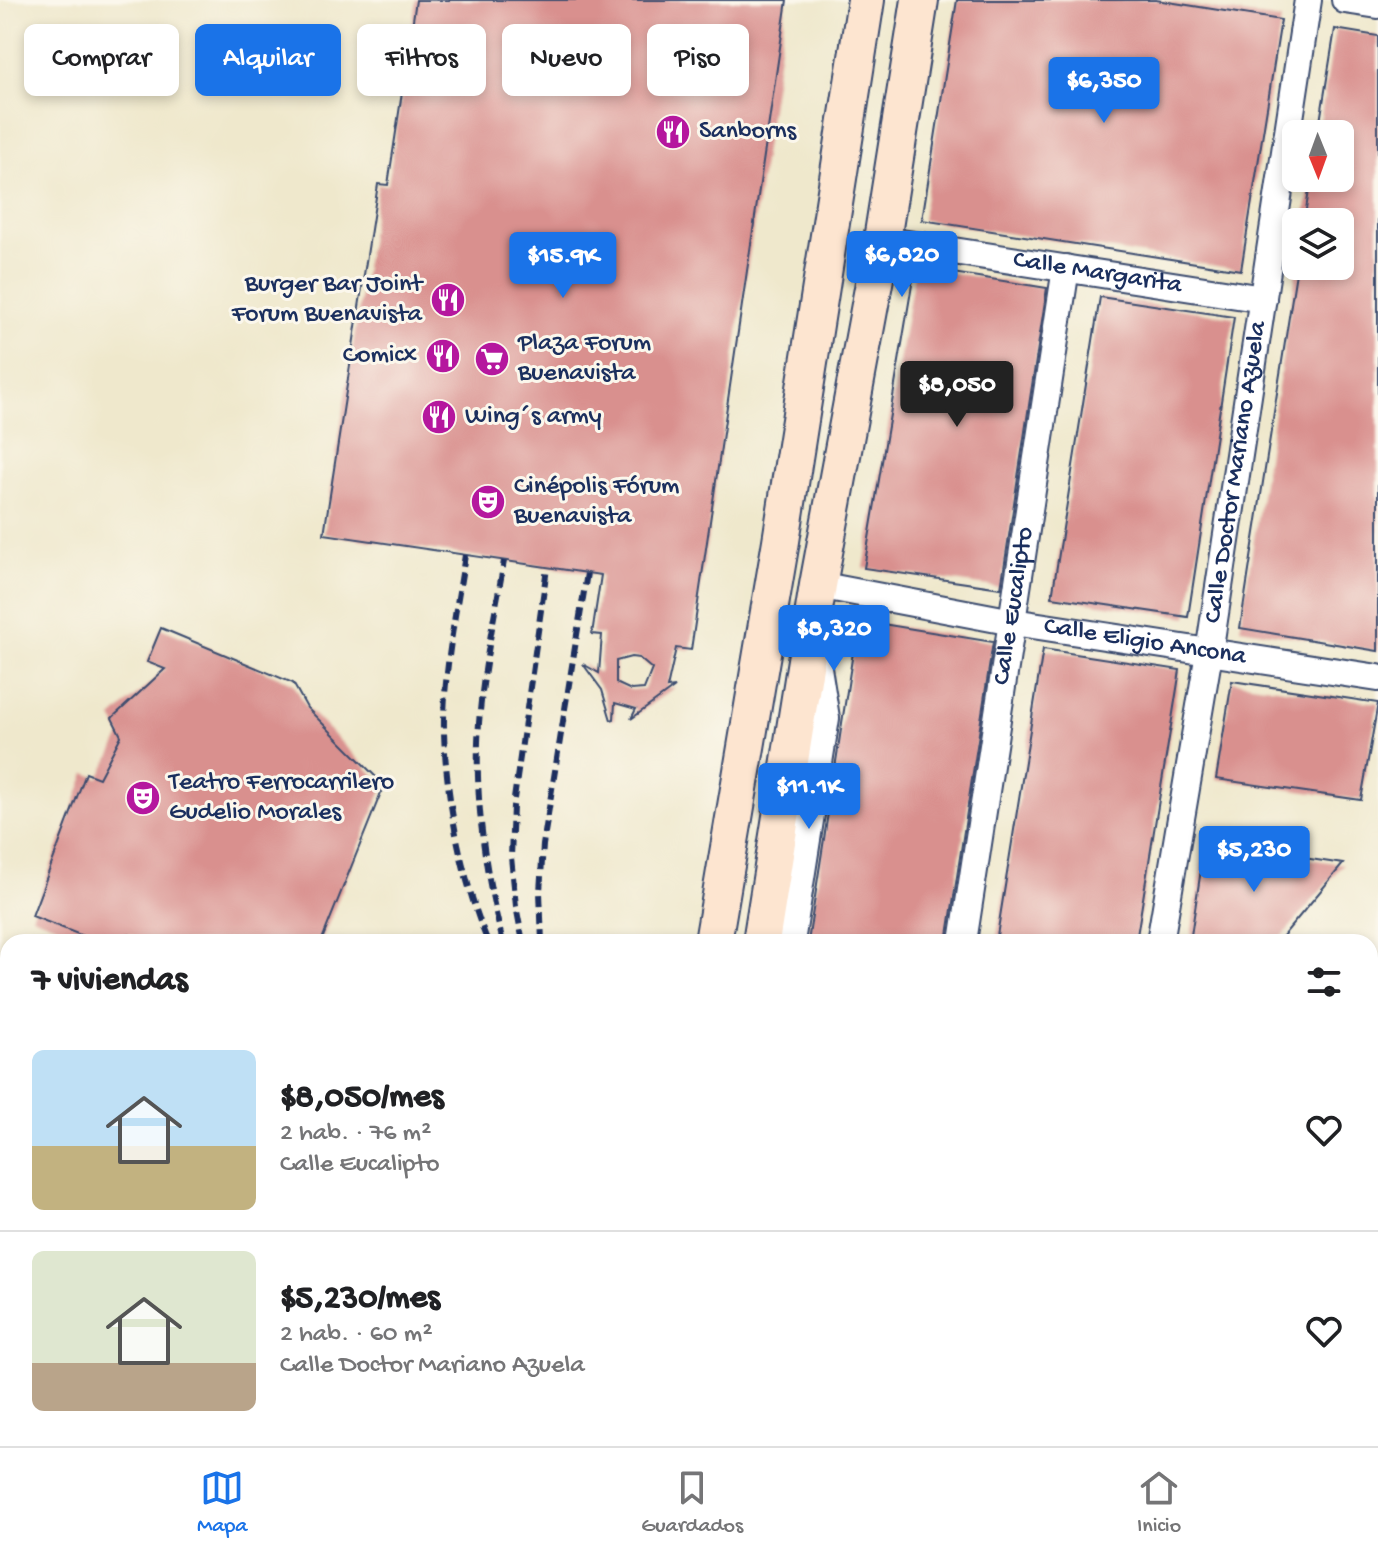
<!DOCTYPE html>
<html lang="es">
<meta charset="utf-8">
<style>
:root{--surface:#fff;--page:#f2f2f2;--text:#202124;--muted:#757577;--line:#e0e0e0;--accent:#1a73e8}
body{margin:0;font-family:"Gochi Hand",sans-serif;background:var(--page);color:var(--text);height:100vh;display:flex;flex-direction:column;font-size:30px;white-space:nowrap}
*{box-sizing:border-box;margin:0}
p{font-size:26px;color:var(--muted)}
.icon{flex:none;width:44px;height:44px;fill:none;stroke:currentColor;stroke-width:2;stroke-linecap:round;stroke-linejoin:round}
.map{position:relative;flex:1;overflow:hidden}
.side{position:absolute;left:0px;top:934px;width:1378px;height:512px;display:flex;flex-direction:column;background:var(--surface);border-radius:24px 24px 0 0;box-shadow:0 4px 12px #0003}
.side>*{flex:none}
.guide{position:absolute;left:24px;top:24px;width:800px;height:72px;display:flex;gap:16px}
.needle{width:52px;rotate:179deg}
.tools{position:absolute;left:1282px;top:120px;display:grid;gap:16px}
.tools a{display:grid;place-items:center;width:72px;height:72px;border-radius:12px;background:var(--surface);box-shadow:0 4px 12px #0003;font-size:40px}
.price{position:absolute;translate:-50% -68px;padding:0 18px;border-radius:8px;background:var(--accent);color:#fff;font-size:26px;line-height:52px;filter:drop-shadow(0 2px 4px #0008)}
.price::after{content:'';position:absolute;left:50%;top:48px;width:24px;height:18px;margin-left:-12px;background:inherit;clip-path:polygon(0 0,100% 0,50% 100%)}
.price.active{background:#222;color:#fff}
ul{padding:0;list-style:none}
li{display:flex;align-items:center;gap:24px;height:200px;padding:0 32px}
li+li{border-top:2px solid var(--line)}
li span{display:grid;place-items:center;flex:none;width:224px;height:160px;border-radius:12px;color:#555}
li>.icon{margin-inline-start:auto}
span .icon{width:96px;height:96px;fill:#fffc;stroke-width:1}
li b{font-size:34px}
h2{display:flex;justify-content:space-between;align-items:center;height:96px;padding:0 32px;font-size:34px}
.chip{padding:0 28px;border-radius:12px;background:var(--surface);box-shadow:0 4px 12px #0003;font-size:28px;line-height:72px}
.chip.active{background:var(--accent);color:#fff}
.tab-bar{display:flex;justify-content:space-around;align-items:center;height:112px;border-top:2px solid var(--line);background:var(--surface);font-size:22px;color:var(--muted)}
.tab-bar a{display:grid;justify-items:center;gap:4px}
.tab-bar .active{color:var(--accent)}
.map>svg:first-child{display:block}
.building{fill:#d9908e;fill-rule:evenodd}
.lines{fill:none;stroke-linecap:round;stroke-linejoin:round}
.secondary-tunnel{stroke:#c5c3b6;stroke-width:36;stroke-dasharray:36 18;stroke-linecap:butt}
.minor-casing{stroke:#3b4b6e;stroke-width:30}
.tertiary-casing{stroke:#3b4b6e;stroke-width:36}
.secondary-casing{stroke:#3b4b6e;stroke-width:40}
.minor{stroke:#fff;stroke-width:26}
.tertiary{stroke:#fff;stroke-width:32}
.secondary{stroke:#fde5d0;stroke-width:36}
.rail{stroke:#1b2f5e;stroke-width:6;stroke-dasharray:12 6;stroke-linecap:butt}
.labels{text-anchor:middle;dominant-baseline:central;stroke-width:6;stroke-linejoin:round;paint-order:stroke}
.poi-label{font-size:26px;fill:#1b2f5e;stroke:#fbf7ec;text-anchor:start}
.street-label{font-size:26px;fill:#1b2f5e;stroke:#fbf7ec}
</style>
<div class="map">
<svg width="1378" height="1446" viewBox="0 0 1378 1446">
<rect width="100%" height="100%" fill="#fbf7ec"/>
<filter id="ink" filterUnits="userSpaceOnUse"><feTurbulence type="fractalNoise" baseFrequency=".0125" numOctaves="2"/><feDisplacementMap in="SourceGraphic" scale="16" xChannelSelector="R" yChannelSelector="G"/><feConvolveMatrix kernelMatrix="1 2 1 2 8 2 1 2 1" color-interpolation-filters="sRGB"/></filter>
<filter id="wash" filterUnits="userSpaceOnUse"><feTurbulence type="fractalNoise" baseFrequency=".006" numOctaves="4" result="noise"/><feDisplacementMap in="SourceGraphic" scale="32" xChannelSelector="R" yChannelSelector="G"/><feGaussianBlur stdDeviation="1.8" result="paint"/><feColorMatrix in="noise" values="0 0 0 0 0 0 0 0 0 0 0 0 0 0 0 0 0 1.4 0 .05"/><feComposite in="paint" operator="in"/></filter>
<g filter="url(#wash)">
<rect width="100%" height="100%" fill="#efe8cc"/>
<g id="blocks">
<!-- building -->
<path class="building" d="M416,0H787L691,650L676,648L667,688L675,687L631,719L636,709L615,703L614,719L611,720L602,690L583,664L599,673L602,635L592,634L601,575L324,534L378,184L388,185ZM631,657L639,658L652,669L644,689L631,690L616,683V661Z
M957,0H1156L1281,20L1241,270L922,220Z
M1335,29L1378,36V651L1240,628L1297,266H1340V222H1304L1311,178H1340V134H1318Z
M915,267L1047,288L1001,588L864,568Z
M1100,297L1234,317L1188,617L1052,597Z
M858,620L993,642L947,942H808Z
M161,628L293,683L307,708L384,785L321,942H148L128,934L125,942H98L32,916L86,773L99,778L121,736L112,718L165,669L147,662Z
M1043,649L1180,670L1136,942H996Z
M1232,681L1378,703L1361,800L1216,779Z
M1205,843L1343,864L1278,942H1190Z"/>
</g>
</g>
<g filter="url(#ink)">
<use href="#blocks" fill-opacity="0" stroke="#3b4b6e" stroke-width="2"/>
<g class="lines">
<!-- secondary-tunnel -->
<path class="secondary-tunnel" d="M622,1446L624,1438"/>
<!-- minor casing -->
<g class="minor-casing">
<g id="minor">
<path d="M1345,0L1378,5"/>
<path id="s1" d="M882,240L1263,299"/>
<path id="s2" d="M818,585L1013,622L1378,678"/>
<path d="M791,942L826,718L815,649"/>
<path id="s3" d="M963,942L1066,268"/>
<path id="s4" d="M1160,942L1209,653L1308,0"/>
<path d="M720,1438L727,1446"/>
<path d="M946,1442L962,1438L1008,1446"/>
<path d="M1079,1446L1080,1438"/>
</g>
</g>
<!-- tertiary casing -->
<g class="tertiary-casing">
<path id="tertiary" d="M0,1272L8,1274
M0,1331L8,1333
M466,1438L492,1446
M653,1438L654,1446"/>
</g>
<!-- secondary casing -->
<g class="secondary-casing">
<path id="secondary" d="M713,942L781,541L866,0
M761,942L818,585L882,240L920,0
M0,1294L8,1297
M834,1438L890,1446
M683,1446L684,1438"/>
</g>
<!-- minor -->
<use href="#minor" class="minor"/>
<!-- tertiary -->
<use href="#tertiary" class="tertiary"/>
<!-- secondary -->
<use href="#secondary" class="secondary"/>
<!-- rail -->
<path class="rail" d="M465,555C456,613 443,673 444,732C446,799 462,880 488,942
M503,942C486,877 476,810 478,742C480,682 494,620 504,561
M523,942L516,906L511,857L513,806L547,568
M542,942L540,892L543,845L587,573
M663,1438L665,1446
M678,1438L681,1446"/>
</g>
</g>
<!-- icons -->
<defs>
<g id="restaurant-disc" transform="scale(1.8)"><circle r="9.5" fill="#b5179e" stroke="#fbf7ec"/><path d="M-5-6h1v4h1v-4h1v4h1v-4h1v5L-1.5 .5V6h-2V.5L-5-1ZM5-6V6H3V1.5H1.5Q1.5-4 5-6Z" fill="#fff"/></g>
<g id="supermarket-disc" transform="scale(1.8)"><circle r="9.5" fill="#b5179e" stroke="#fbf7ec"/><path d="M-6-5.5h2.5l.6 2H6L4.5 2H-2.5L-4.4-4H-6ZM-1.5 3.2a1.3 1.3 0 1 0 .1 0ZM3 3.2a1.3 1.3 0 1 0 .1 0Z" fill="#fff"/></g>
<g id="theatre-disc" transform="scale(1.8)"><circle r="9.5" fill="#b5179e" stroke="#fbf7ec"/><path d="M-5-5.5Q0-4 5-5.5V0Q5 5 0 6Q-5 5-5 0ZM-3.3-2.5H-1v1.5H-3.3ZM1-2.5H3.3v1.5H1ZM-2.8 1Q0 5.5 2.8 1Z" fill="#fff"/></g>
</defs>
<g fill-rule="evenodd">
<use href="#restaurant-disc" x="673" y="132"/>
<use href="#restaurant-disc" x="448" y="300"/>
<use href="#restaurant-disc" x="443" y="356"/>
<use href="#supermarket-disc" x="492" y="359"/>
<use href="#restaurant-disc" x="439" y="417"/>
<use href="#theatre-disc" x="488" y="502"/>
<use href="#theatre-disc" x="143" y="798"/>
</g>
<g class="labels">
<!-- poi labels -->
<g class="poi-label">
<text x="699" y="132">Sanborns</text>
<text x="422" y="285" text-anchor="end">Burger Bar Joint<tspan x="422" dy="30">Forum Buenavista</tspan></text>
<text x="518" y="344">Plaza Forum<tspan x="518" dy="30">Buenavista</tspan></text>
<text x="417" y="356" text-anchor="end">Comicx</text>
<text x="465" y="417">Wing´s army</text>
<text x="514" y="487">Cinépolis Fórum<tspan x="514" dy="30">Buenavista</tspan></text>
<text x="169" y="783">Teatro Ferrocarrilero<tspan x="169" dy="30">Gudelio Morales</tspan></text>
</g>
<!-- street labels -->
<g class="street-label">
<text stroke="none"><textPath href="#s1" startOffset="218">Calle Margarita</textPath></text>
<text stroke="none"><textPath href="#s4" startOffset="476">Calle Doctor Mariano Azuela</textPath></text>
<text stroke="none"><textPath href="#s3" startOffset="340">Calle Eucalipto</textPath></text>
<text stroke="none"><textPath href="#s2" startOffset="332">Calle Eligio Ancona</textPath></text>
</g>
</g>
</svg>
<div class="tools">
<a><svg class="needle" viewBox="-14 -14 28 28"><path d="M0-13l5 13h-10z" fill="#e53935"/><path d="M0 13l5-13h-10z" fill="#757577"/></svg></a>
<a><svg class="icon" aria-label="layers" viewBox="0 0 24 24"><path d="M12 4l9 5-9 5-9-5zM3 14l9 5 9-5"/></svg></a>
</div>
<b class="price" style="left:1104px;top:125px">$6,350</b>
<b class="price" style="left:902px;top:299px">$6,820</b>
<b class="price" style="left:563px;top:300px">$15.9K</b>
<b class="price active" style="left:957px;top:429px">$8,050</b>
<b class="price" style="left:834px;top:673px">$8,320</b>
<b class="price" style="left:809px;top:831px">$11.1K</b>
<b class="price" style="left:1254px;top:894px">$5,230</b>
<div class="guide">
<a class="chip">Comprar</a>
<a class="chip active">Alquilar</a>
<a class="chip">Filtros</a>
<a class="chip">Nuevo</a>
<a class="chip">Piso</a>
</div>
<section class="side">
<h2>7 viviendas<svg class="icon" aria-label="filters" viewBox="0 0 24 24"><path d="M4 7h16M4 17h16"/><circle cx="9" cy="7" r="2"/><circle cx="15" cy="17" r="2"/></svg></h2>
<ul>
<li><span style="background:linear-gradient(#bfe0f5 60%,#c2b280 0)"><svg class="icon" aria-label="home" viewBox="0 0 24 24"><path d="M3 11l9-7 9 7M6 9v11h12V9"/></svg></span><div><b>$8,050/mes</b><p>2 hab. · 76 m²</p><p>Calle Eucalipto</p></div><svg class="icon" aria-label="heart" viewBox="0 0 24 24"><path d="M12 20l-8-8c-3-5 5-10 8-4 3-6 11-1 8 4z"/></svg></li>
<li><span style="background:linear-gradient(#dfe7d0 70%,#b9a48a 0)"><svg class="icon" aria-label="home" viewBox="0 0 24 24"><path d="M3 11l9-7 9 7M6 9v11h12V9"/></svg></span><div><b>$5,230/mes</b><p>2 hab. · 60 m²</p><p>Calle Doctor Mariano Azuela</p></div><svg class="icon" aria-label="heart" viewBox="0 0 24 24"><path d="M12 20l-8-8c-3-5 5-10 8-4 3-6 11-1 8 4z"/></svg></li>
</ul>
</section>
</div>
<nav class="tab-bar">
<a class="active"><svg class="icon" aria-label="map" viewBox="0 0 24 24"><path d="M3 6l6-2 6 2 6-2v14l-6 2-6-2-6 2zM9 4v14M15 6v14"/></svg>Mapa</a>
<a><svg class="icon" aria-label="saved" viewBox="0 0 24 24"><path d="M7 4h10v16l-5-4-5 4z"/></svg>Guardados</a>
<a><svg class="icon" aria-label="home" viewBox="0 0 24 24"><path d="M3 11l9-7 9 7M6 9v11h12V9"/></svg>Inicio</a>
</nav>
